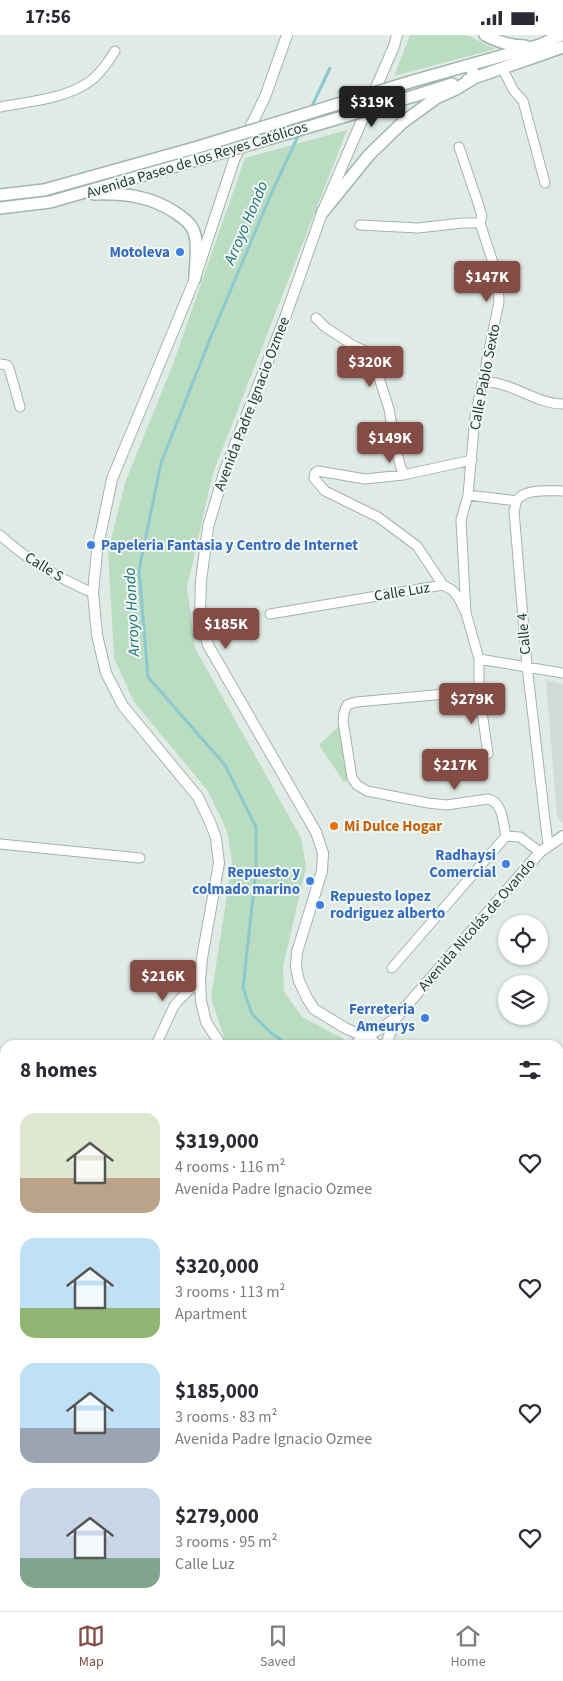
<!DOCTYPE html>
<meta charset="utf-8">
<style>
:root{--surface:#fff;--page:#f2f2f3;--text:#2b2b33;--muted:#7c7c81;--line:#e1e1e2;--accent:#834c45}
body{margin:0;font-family:"Source Sans 3",sans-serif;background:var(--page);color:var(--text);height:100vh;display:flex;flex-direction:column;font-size:19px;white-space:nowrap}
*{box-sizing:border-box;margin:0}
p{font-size:16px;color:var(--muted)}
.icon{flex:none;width:28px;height:28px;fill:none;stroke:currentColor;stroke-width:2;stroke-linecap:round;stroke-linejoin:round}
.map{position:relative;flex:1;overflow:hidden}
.panel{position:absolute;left:0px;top:1005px;width:564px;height:571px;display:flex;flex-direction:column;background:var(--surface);border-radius:15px 15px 0 0;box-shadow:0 1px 4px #0004}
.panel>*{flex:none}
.buttons{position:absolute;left:498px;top:880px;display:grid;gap:10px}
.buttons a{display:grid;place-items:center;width:50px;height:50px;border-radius:50%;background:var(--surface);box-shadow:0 1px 4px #0004;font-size:25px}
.price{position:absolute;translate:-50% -42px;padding:0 11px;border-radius:5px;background:var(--accent);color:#fff;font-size:16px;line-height:32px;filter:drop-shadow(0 1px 2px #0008)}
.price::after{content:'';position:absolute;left:50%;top:30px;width:15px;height:11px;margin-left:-8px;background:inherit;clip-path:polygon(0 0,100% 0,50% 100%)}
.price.current{background:#222;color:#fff}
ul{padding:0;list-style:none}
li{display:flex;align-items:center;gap:15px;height:125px;padding:0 20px}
li span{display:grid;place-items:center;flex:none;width:140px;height:100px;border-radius:15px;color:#555}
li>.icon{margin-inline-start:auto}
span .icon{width:60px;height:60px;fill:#fffc;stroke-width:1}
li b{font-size:21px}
h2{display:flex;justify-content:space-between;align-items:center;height:60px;padding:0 20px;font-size:21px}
.status{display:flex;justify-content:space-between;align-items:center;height:35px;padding:0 25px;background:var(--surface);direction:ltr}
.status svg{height:14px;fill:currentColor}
.dock{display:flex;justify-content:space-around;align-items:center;height:70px;border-top:1px solid var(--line);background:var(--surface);font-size:14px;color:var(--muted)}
.dock a{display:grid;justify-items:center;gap:2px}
.dock .current{color:var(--accent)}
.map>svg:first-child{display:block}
.built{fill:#cfdbd5}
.green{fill:#badcc1}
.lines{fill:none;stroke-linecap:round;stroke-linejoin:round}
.stream{stroke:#8acacf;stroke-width:3}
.minor-casing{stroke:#a4b3ac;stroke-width:11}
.tertiary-casing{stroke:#a4b3ac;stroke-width:12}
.secondary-casing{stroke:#a0b7ad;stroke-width:14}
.minor{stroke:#fff;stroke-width:9}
.tertiary{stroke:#fff;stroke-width:10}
.secondary{stroke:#fff;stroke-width:11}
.secondary-bridge-casing{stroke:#a0b7ad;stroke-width:14;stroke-linecap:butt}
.secondary-bridge{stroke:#fff;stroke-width:11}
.shop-dot{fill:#3f7fe0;stroke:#f1f8f4;stroke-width:2}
.food-dot{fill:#e8710a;stroke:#f1f8f4;stroke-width:2}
.labels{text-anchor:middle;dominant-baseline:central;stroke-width:4;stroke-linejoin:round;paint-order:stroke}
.street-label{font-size:15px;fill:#223c32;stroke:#f1f8f4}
.shop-label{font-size:15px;font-weight:bold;fill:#366cbe;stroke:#f1f8f4;text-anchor:end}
.food-label{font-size:15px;font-weight:bold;fill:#c56008;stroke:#f1f8f4;text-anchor:start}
.water-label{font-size:16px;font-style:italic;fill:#1d6f76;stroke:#f1f8f4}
</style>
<div class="status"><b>17:56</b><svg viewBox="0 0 49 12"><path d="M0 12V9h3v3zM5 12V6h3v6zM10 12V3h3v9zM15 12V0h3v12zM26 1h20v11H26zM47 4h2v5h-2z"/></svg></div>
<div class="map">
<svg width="563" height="1576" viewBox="0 0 563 1576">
<rect width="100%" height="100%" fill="#e1ebe6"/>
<!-- built -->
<path class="built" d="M546,645L563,649V788L557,780Z"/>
<!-- green -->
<path class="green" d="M410,0H467L495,14L394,41Z
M347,95L213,438L187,552L195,613L301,803L306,832L283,932L284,957L302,982L344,1004L339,1010H230L226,1008L211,963L232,827L227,796L208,756L134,667L114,623L108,516L125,448L173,329L245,123Z
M341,689L348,745L344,747L319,710Z"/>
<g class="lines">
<!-- stream -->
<path class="stream" d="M311,73L330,33
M289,1010L271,998L252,979L243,953L256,835V792L225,730L148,642L139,535L161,428L210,304L272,157L299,99"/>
<!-- minor casing -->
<g class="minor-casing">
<path id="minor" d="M502,33L514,56L523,66L545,148
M0,72C31,66 68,64 93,44C102,36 109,26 115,16
M459,112L477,165L482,181L480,188L498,243L499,267L475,382L468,460L461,485L466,578
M360,190L418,193L462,188H480
M316,283L325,292L354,311L368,317L373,324L389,374L396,415L403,440
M0,329L7,330L9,333L20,372
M483,347C512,346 535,369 563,369
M468,460L517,466
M0,500C30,527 57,542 93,558
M443,550L417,511L378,482L325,456L314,443L315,438L318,436L365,444L403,440L472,425
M270,579L443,550L452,555L458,562L466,578L479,624V656L488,719
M479,624L563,638
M479,656L356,667L347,670L344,678L343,686L352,743L357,750L367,756L428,768L446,770L488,764C503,767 503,788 506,801
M506,801L520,802L540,817
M0,809L140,823
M548,810L527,631L514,476C515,473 516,468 517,465C526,453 550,456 563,456
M392,933L506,801
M156,1010L174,971L180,964L200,945
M0,1119L4,1115
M559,1176L563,1179
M0,1216L5,1218
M0,1339H5
M0,1397H5
M559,1456L563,1459
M0,1462H5
M0,1528H5
M53,1571V1576
M164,1571V1576
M316,1571V1576
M542,1571L544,1576"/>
</g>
<!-- tertiary casing -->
<g class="tertiary-casing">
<path id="tertiary" d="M221,1010L206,987L201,966L200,945L202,923L219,828L216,803L210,787L198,762L123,671L106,638L97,600L93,558L97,516L112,444L194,246L234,125L265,62L287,0
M354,1010L395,984L540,817L563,801
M378,1010L366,1002L345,993L314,974L307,963L299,946L296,932L297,917L322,836L323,818L316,797L208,610L200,578L201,546L208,492L225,435L286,280L322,178L394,11L397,0
M386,1010L395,984
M559,1263L563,1259
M559,1329L563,1339
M559,1367L563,1369
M559,1469L563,1464
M559,1486L563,1481
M486,1576L487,1571
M497,1576L499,1571"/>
</g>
<!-- secondary casing -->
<g class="secondary-casing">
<path id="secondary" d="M485,0C498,7 510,11 525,11
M468,45L563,12
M413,46L540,10L561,0
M414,61L452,49
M94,159C124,158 151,161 176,178C183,183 191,188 194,197C199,211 195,229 195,243
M0,160L44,155L198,112
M0,173L50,167L200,124
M322,178L369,120L402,88L436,63L456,54L474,43L471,30"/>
</g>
<!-- minor -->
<use href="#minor" class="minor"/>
<!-- tertiary -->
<use href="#tertiary" class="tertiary"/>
<!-- secondary -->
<use href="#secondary" class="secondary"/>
<!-- secondary-bridge casing -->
<g class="secondary-bridge-casing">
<path id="secondary-bridge" d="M198,112L413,46
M200,124L414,61"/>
</g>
<!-- secondary-bridge -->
<use href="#secondary-bridge" class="secondary-bridge"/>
</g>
<!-- markers -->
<g class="shop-dot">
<circle cx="180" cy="217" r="5"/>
<circle cx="91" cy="510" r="5"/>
<circle cx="506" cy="829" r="5"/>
<circle cx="310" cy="846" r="5"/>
<circle cx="320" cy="870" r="5"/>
<circle cx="425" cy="983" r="5"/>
</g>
<circle class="food-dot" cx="334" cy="791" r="5"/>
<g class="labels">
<!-- street labels -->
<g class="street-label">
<text transform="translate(197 125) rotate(-17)">Avenida Paseo de los Reyes Católicos</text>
<text transform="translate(485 342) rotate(-79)">Calle Pablo Sexto</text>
<text transform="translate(252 369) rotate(-69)">Avenida Padre Ignacio Ozmee</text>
<text transform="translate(44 532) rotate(32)">Calle S</text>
<text transform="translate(402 557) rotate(-9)">Calle Luz</text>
<text transform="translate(524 599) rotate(-95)">Calle 4</text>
<text transform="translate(477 890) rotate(-49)">Avenida Nicolás de Ovando</text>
</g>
<!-- shop labels -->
<g class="shop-label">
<text x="170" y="217">Motoleva</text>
<text x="101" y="510" text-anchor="start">Papeleria Fantasia y Centro de Internet</text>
<text x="496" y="820">Radhaysi<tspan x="496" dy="17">Comercial</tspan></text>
<text x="300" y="837">Repuesto y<tspan x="300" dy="17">colmado marino</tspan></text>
<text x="330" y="861" text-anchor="start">Repuesto lopez<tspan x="330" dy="17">rodriguez alberto</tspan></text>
<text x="415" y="974">Ferreteria<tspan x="415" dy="17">Ameurys</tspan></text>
</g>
<!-- food labels -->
<g class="food-label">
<text x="344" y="791">Mi Dulce Hogar</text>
</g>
<!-- water labels -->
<g class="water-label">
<text transform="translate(246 188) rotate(-67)">Arroyo Hondo</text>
<text transform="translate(132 577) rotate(-93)">Arroyo Hondo</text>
</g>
</g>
</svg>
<div class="buttons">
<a><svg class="icon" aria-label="locate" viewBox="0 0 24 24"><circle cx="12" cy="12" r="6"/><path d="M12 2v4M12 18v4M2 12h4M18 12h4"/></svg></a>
<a><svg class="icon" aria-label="layers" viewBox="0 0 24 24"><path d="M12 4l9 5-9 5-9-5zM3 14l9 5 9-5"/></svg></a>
</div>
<b class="price current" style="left:372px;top:93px">$319K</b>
<b class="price" style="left:487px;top:268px">$147K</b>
<b class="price" style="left:370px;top:353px">$320K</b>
<b class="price" style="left:390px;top:429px">$149K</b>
<b class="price" style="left:226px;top:615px">$185K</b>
<b class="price" style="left:472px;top:690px">$279K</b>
<b class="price" style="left:455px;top:756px">$217K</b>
<b class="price" style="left:163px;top:967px">$216K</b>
<section class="panel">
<h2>8 homes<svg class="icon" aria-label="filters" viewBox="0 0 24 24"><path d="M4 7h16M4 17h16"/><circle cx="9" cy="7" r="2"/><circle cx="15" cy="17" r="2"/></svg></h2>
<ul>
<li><span style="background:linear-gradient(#dfe7d0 65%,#b9a48a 0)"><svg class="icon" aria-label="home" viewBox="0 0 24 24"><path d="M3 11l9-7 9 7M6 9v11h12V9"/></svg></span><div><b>$319,000</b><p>4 rooms · 116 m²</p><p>Avenida Padre Ignacio Ozmee</p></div><svg class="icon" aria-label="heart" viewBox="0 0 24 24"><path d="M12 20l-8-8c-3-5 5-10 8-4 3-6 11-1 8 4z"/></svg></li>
<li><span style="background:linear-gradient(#bfe0f5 70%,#8fb573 0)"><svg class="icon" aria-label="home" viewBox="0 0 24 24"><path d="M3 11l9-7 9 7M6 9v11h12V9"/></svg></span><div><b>$320,000</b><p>3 rooms · 113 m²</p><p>Apartment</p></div><svg class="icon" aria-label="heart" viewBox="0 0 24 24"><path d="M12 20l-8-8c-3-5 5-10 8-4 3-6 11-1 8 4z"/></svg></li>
<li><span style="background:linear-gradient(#bfe0f5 65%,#9aa5b1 0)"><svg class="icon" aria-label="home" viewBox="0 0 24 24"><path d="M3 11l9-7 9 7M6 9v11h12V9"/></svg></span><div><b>$185,000</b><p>3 rooms · 83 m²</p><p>Avenida Padre Ignacio Ozmee</p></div><svg class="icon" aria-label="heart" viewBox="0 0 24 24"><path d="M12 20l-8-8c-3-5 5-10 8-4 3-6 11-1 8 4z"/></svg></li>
<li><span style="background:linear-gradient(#c9d6e8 70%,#7fa58c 0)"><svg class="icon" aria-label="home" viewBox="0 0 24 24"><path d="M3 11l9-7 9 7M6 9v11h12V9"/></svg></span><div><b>$279,000</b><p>3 rooms · 95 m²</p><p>Calle Luz</p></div><svg class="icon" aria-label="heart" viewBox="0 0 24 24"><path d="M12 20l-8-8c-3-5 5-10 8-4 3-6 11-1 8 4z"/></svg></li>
</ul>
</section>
</div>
<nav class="dock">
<a class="current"><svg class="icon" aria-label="map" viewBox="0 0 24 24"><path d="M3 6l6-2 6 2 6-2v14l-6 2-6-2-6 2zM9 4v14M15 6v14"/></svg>Map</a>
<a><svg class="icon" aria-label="saved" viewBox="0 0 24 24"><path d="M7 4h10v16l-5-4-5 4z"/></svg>Saved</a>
<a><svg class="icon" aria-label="home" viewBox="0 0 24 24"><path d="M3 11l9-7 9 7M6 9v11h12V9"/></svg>Home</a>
</nav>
